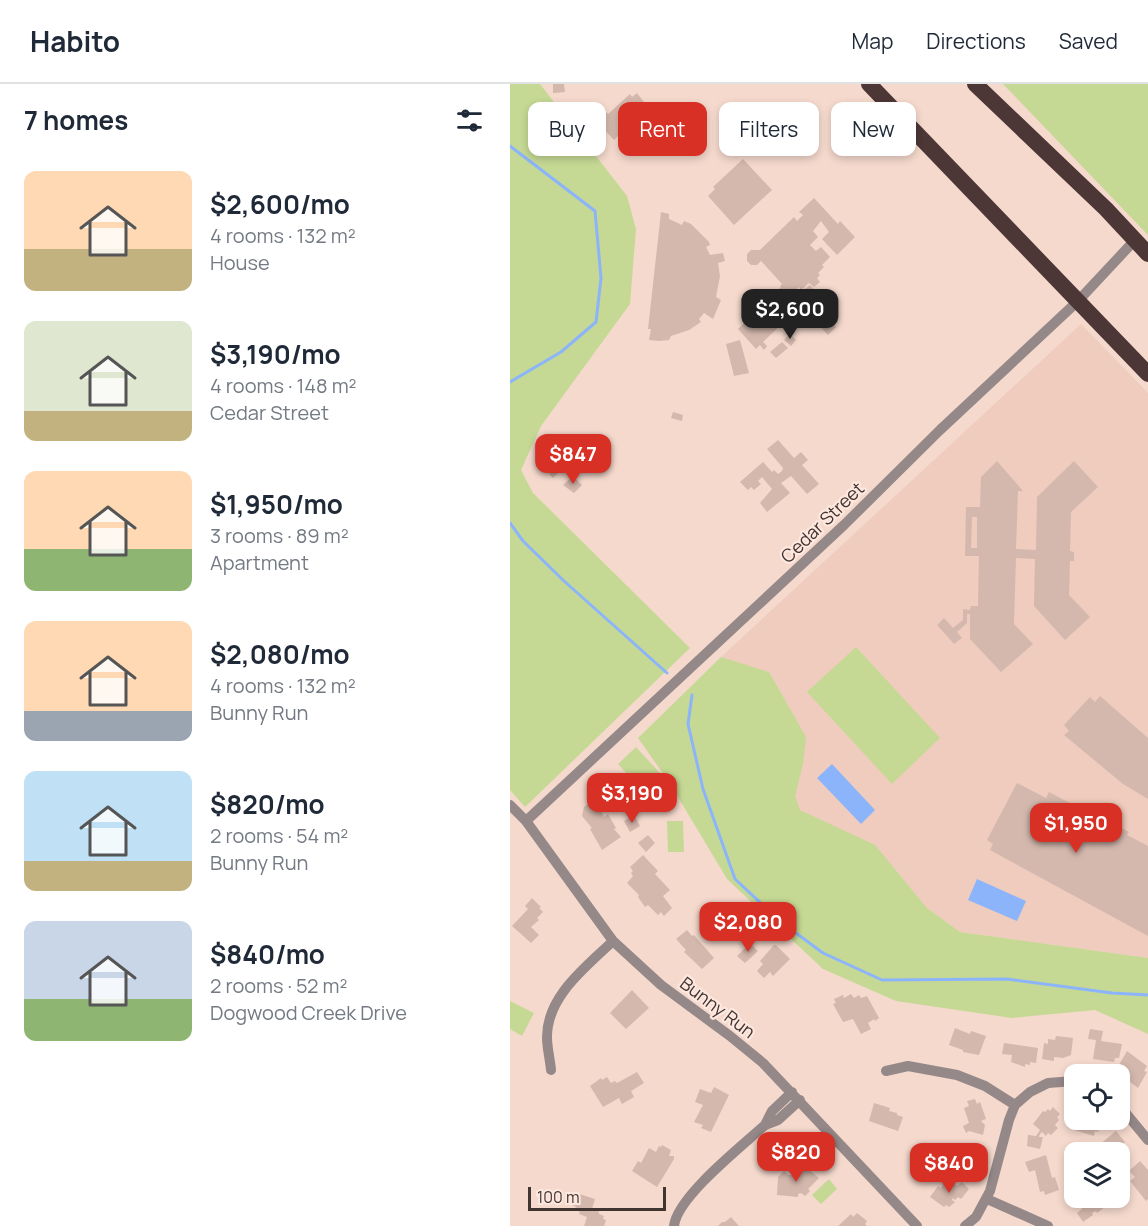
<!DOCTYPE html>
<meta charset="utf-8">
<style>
:root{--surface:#fff;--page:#f2f2f3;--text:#1f2937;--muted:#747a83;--line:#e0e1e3;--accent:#d93025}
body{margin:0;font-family:Manrope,sans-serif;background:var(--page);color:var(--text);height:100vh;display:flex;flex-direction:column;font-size:22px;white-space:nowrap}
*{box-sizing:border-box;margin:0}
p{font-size:20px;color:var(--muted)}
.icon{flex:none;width:33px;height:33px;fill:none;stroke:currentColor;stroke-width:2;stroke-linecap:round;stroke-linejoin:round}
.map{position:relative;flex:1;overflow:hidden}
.panel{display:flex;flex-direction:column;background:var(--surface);width:510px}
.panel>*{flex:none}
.banner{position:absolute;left:18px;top:18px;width:530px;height:54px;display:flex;gap:12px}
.fabs{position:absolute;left:554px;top:980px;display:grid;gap:12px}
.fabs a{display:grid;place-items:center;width:66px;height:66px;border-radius:12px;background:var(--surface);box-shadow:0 3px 9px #0003;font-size:30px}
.scale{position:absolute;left:18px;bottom:15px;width:138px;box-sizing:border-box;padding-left:6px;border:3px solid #413531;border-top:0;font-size:16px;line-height:21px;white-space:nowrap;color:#413531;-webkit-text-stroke:4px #fee7de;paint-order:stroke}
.price{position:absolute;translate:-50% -51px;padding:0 14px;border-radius:12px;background:var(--accent);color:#fff;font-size:20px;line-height:39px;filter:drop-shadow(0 2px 3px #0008)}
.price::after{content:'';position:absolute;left:50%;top:36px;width:18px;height:14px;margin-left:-9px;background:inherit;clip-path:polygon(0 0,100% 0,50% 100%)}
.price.selected{background:#222;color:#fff}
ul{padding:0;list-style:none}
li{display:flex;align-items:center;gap:18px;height:150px;padding:0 24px}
li span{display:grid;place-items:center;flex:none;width:168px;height:120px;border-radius:12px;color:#555}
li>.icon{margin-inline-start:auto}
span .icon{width:72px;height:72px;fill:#fffc;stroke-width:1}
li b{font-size:26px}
h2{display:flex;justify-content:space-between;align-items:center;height:72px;padding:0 24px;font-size:26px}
.tag{padding:0 21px;border-radius:12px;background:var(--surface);box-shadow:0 3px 9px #0003;font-size:21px;line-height:54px}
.tag.selected{background:var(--accent);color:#fff}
header{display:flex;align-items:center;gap:36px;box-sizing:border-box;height:84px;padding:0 30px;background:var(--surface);border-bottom:2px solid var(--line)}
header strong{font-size:28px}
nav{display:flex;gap:33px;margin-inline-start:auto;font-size:21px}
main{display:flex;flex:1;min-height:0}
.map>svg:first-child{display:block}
.built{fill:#efccbd}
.green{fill:#c5d994}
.water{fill:#8bb4fb}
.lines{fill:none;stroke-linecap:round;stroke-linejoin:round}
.stream{stroke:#8bb4fb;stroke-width:3}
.building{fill:#d4b8ad;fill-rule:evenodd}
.minor{stroke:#958888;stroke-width:10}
.trunk{stroke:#4c3636;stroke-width:16}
.labels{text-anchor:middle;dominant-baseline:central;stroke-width:4.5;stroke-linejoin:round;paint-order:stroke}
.street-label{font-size:18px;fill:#413531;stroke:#fee7de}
</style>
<header>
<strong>Habito</strong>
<nav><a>Map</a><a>Directions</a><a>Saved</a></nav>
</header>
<main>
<section class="panel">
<h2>7 homes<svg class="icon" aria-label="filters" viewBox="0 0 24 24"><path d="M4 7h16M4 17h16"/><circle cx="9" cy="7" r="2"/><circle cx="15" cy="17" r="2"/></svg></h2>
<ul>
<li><span style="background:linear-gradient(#ffd9b3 65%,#c2b280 0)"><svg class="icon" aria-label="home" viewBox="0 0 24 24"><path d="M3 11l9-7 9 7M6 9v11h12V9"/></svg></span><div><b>$2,600/mo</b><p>4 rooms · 132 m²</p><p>House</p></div></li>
<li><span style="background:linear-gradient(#dfe7d0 75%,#c2b280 0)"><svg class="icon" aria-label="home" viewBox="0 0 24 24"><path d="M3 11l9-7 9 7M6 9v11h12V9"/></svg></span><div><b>$3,190/mo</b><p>4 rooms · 148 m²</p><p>Cedar Street</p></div></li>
<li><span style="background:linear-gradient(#ffd9b3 65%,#8fb573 0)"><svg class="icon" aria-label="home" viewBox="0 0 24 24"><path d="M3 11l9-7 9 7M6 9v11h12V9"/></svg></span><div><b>$1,950/mo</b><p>3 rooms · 89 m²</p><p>Apartment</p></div></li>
<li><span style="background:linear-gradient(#ffd9b3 75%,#9aa5b1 0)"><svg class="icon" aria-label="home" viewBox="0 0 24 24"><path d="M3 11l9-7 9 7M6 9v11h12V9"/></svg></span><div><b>$2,080/mo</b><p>4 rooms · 132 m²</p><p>Bunny Run</p></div></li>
<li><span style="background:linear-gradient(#bfe0f5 75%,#c2b280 0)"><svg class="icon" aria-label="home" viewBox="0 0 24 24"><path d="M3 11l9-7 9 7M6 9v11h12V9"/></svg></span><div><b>$820/mo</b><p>2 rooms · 54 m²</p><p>Bunny Run</p></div></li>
<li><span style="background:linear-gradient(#c9d6e8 65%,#8fb573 0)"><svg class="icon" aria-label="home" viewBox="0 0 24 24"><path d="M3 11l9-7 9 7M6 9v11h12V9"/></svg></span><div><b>$840/mo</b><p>2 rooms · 52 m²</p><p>Dogwood Creek Drive</p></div></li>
</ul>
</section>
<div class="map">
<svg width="638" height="1142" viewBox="0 0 638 1142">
<rect width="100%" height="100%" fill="#f5d9cd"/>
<!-- built -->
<path class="built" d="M571,240L638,309V874L450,848L417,824L382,782L290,726L211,573Z"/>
<!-- green -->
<path class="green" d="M0,0H30L117,112L126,145L120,220L31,342L11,386L23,409L180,564L15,723L0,706Z
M493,0H638V151Z
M346,563L430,654L382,700L297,608Z
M211,573L259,588L296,653L293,680L285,712L290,726L365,761L417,824L450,848L638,874V950L585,926L502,934L386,917L313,885L217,795L159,698L128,654Z
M126,663L158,698L140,715L108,680Z
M157,737H173L174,768H158Z
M0,917L24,929L12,952L0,945Z
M319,1095L327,1105L311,1120L302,1111Z"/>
<!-- water -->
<path class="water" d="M322,680L365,726L351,740L307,694Z
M467,795L516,817L507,837L458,816Z"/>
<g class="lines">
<!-- stream -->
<path class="stream" d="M0,62L85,127L91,194L86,238L51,268L0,298
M0,439L13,457L54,497L157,589
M182,611L178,640L193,705L225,795L271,838L313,869L372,896L497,895L602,909L638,911"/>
</g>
<!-- building -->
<path class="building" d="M43,0H54L55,8L43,9Z
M127,9L134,18L130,21L135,26L108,49L110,50L104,56L87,38L96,28L98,30L120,10L122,13Z
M233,75L262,106L224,141L198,112L205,105L203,103Z
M304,114L328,140L330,137L345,153L327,171L312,155L319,148L311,137L303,147L308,153L300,161L306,167L311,163L320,173L312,181L314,183L308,189L310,191L307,194L310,198L304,203L299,199L291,206L289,203L286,206L316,237L318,235L326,243L318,251L281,211L280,212L275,207L265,217L280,232L253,258L257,262L254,266L250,261L246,265L228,245L271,203L270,202L272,200L251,177L247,181H241L237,177V170L241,166H250L284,133L287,137L293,131L289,128Z
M151,128L159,130V135L172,141L174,137L181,140L199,158L200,161L196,163L200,171L213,169L215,177L208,179L210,192L206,213L211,216L203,235L194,229L189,235L191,238L179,246L161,252L159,256L149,257L139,256L141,245H138Z
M300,201L307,210L302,215L294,206Z
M318,208L324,215L317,221L310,215Z
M280,250L286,256L281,262L274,256Z
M230,256L239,289L224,292L216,260Z
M272,258L278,264L266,274L260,268Z
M163,328L173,331L172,337L161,334Z
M268,356L284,374L291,368L298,376L292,381L309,400L297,410L281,392L271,399L280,409L257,428L250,419L262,405L252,393L248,397L251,400L244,406L241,403L238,406L230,398L253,378L262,388L264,386L268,390L272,387L273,384L257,365Z
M487,377L513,407H508L506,465L526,466L527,413L564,377L588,403L561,428L560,467L564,468V477H560L559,511L580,533L555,556L524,522L525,475L506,474L504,540L523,560L491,588L460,555V530H457V539L447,548L452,554L444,560L427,541L434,534L443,544L453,536V525L460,526L461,522H468L469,472H455L456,423H470L471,393ZM462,433H467V464H461Z
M50,379L54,383L43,394L39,390Z
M63,392L72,401L64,409L53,401Z
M590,612L638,654V715L613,700L554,651L559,647L554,641L580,613L585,618Z
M117,692L126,702L122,707L112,697Z
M507,699L536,714L539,708L584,732L586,731L596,735L619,748L617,751L638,762V852L480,766L483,760L477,756Z
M82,717L87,720L92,717L96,724L91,727L94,733L98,730L106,744L104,745L111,753L92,766L80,745L82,744L72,732L74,723Z
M124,731L130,742L120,748L114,737Z
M138,751L145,759L136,768L128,759Z
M133,771L148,787L145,790L160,806L153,812L162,824L154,832L151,828L148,831L138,821L135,823L128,813L129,811L117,799L123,792L121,789L123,787L120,783Z
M22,814L31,823L29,824L33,828L27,834L29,836L21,843L29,851L21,859L2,842L18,825L15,822Z
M177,846L182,852L184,851L204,874L192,885L174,868L176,866L166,855Z
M240,859L248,867L235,879L227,872Z
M264,861H266L280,875L263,892L260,888L254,894L247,887L253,880L250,877Z
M122,906L139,924L116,945L100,929Z
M341,910L344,914L349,911L351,914L357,912L369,934L365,937L364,935L358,939L361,945L351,950L343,935L333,938L323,920L326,919L324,915L333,911L334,914Z
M445,944L460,950L461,947L476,952L469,971L453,968V966L439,961Z
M580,945L593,947L591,957L612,960L609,974H605L604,978L583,975L586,956L578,955Z
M546,952L563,954L561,971L553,974L544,973V977L532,975L534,959L538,960V955L545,956Z
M494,959L528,964L526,979L520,978V981L515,980V983L501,978L502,971L492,970Z
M617,967L637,982L634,987L637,988L628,1004L619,997L620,995L606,986Z
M127,988L134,999L121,1007L124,1013L112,1020L109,1014L93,1023L80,1002L91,994L92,996L97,993L101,999L105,997L107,999Z
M204,1003L219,1011L201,1048L191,1044L193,1041L184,1038L193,1021L185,1018L190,1005L201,1009Z
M465,1015L467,1020L470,1018L476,1035L471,1037L475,1041L473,1051L459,1047L456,1049L453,1042L459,1039L454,1024L459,1022L457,1017Z
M364,1019L380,1024L379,1027L387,1029V1031L393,1033L388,1047L359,1037Z
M543,1023L550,1030L547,1033L549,1036L545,1041L548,1044L541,1051L538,1049L536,1052L532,1048L530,1050L529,1053H533L530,1065L517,1062L518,1051L526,1052L530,1046L523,1040L533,1027L535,1028L538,1025L540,1027Z
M568,1035H592L588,1048L585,1047L584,1052L564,1046Z
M606,1047L615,1058L609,1063L613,1068L610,1070L614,1076L609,1080L613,1083L609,1086V1068H587L584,1065Z
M152,1061L161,1066L159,1072H164V1075L147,1103L122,1087L128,1077L131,1079L139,1064L146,1068L149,1062L151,1063Z
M442,1061L459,1066L460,1063L471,1066L468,1076L462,1075L459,1089L441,1084L439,1079L442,1070L440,1069Z
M536,1071L542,1094L545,1093L549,1106L535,1111L534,1107L530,1108L525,1086L519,1088L515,1078Z
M630,1077L638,1086V1115L636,1117L620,1097L625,1093L619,1087Z
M296,1083L309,1094L298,1105L300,1107L295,1112L291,1109L288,1110V1113L267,1111L268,1093L274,1087L278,1091H288Z
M442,1098L447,1102L452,1098L459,1105L451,1115L448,1113L445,1116L443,1114L442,1116L445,1118L439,1123L436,1121L434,1123L420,1113L428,1102L431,1104L434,1099L439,1102Z
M66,1109L85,1115L82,1125L88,1124L89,1130L94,1132L93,1135L96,1136L94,1142H74L77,1133L69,1130L70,1128L65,1126L66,1123L62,1121Z
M568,1113H588L595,1123L587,1129L586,1127L582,1129L583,1131L573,1138L567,1129L572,1125L567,1118L570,1116Z
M347,1129L357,1137L355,1140L357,1142H328L341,1130L343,1133Z
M221,1133L229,1142H208L212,1138H215Z"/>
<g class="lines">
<!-- minor -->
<path class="minor" d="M0,721L16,737L103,857L151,901L220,952L253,979L407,1142
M16,737L334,441L430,346L568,217L625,156
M41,986C40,975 37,964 37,953C37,912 76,883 103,857
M376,987L398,982L447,991L475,1002L505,1021
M609,1021L638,1056
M255,1041L262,1027L282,1008
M477,1115L538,1142
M164,1142C167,1113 232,1062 255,1041L268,1036L290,1016
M455,1142L466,1133L480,1107L499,1036L505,1021L520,1008L538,999L564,997"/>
<!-- trunk -->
<path class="trunk" d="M359,0L638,290
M465,0L596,125L638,170"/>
</g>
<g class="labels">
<!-- street labels -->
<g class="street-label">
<text transform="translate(312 438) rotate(-44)">Cedar Street</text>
<text transform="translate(208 923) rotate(37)">Bunny Run</text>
</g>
</g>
</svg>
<div class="fabs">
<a><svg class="icon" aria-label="locate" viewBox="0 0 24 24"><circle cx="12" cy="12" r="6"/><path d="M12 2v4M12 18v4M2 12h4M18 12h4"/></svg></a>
<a><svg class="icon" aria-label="layers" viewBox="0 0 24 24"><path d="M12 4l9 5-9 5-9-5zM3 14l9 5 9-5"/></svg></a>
</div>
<div class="scale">100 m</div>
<b class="price selected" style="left:280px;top:256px">$2,600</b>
<b class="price" style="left:63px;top:401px">$847</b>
<b class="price" style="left:122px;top:740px">$3,190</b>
<b class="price" style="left:566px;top:770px">$1,950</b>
<b class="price" style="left:238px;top:869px">$2,080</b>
<b class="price" style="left:286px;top:1099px">$820</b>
<b class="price" style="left:439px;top:1110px">$840</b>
<div class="banner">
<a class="tag">Buy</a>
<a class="tag selected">Rent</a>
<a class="tag">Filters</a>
<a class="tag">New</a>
</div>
</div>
</main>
